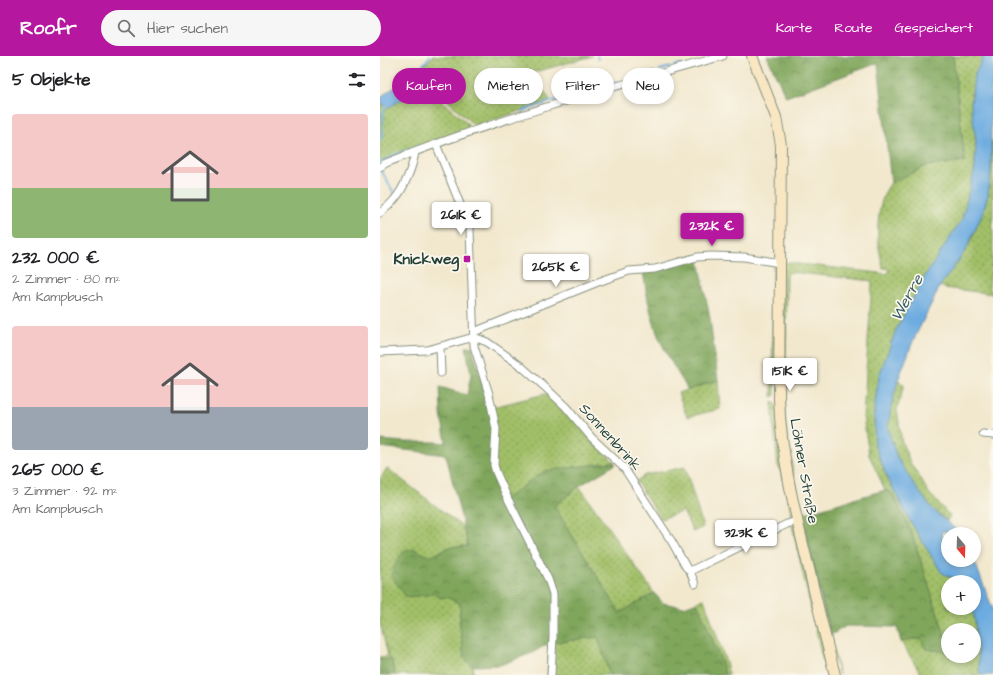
<!DOCTYPE html>
<html lang="de">
<meta charset="utf-8">
<style>
:root{--surface:#fff;--page:#f6f6f6;--text:#202124;--muted:#757577;--accent:#b5179e}
body{margin:0;font-family:"Architects Daughter",sans-serif;background:var(--page);color:var(--text);height:100vh;display:flex;flex-direction:column;font-size:15px;white-space:nowrap}
*{box-sizing:border-box;margin:0}
p{font-size:13px;color:var(--muted)}
.icon{flex:none;width:22px;height:22px;fill:none;stroke:currentColor;stroke-width:2;stroke-linecap:round;stroke-linejoin:round}
.map{position:relative;flex:1;overflow:hidden}
.details{display:flex;flex-direction:column;background:var(--surface);width:380px}
.details>*{flex:none}
.hud{position:absolute;left:12px;top:12px;width:380px;height:36px;display:flex;gap:8px}
.needle{width:26px;rotate:161deg}
.tools{position:absolute;left:561px;top:471px;display:grid;gap:8px}
.tools a{display:grid;place-items:center;width:40px;height:40px;border-radius:50%;background:var(--surface);box-shadow:0 2px 6px #0003;font-size:20px}
.price{position:absolute;translate:-50% -34px;padding:0 9px;border-radius:4px;background:#fff;color:#222;font-size:13px;line-height:26px;filter:drop-shadow(0 1px 2px #0008)}
.price::after{content:'';position:absolute;left:50%;top:24px;width:12px;height:9px;margin-left:-6px;background:inherit;clip-path:polygon(0 0,100% 0,50% 100%)}
.price.current{background:var(--accent);color:#fff}
ul{padding:0;list-style:none}
li{display:grid;align-content:center;gap:8px;height:212px;padding:0 12px}
li span{display:grid;place-items:center;height:124px;border-radius:4px;color:#555}
li>.icon{margin-inline-start:auto}
span .icon{width:72px;height:72px;fill:#fffc;stroke-width:1}
li b{font-size:17px}
h2{display:flex;justify-content:space-between;align-items:center;height:48px;padding:0 12px;font-size:17px}
.pill{padding:0 14px;border-radius:18px;background:var(--surface);box-shadow:0 2px 6px #0003;font-size:14px;line-height:36px}
.pill.current{background:var(--accent);color:#fff}
header{display:flex;align-items:center;gap:24px;box-sizing:border-box;height:56px;padding:0 20px;background:var(--accent);color:#fff}
header strong{font-size:19px}
nav{display:flex;gap:22px;margin-inline-start:auto;font-size:14px}
.search{width:280px;height:36px;background:var(--page);display:flex;align-items:center;gap:10px;box-sizing:border-box;padding:0 14px;border-radius:22px;color:var(--muted);font-size:15px}
main{display:flex;flex:1;min-height:0}
.map>svg:first-child{display:block}
.grass{fill:url(#grass-dots);stroke:#607e4e}
.forest{fill:url(#forest-crowns);stroke:#507248}
.water{fill:#6dace0;stroke:#46748a}
.lines{fill:none;stroke-linecap:round;stroke-linejoin:round}
.stream{stroke:#6dace0;stroke-width:2}
.minor-casing{stroke:#889281;stroke-width:9}
.secondary-casing{stroke:#889281;stroke-width:12}
.minor{stroke:#fff;stroke-width:7}
.secondary{stroke:#f9e7c3;stroke-width:10}
.poi-dot{fill:#b5179e;stroke:#fbf7ec;stroke-width:1.5}
.labels{text-anchor:middle;dominant-baseline:central;stroke-width:3.5;stroke-linejoin:round;paint-order:stroke}
.poi-label{font-size:15px;font-weight:bold;fill:#1f3d34;stroke:#fbf7ec;text-anchor:end}
.street-label{font-size:15px;fill:#1f3d34;stroke:#fbf7ec}
.water-label{font-size:16px;font-style:italic;fill:#365e68;stroke:#fbf7ec}
</style>
<header>
<strong>Roofr</strong>
<div class="search"><svg class="icon" aria-label="search" viewBox="0 0 24 24"><circle cx="10" cy="10" r="6"/><path d="M15 15l6 6"/></svg>Hier suchen</div>
<nav><a>Karte</a><a>Route</a><a>Gespeichert</a></nav>
</header>
<main>
<section class="details">
<h2>5 Objekte<svg class="icon" aria-label="filters" viewBox="0 0 24 24"><path d="M4 7h16M4 17h16"/><circle cx="9" cy="7" r="2"/><circle cx="15" cy="17" r="2"/></svg></h2>
<ul>
<li><span style="background:linear-gradient(#f6c9c9 60%,#8fb573 0)"><svg class="icon" aria-label="home" viewBox="0 0 24 24"><path d="M3 11l9-7 9 7M6 9v11h12V9"/></svg></span><div><b>232 000 €</b><p>2 Zimmer · 80 m²</p><p>Am Kampbusch</p></div></li>
<li><span style="background:linear-gradient(#f6c9c9 65%,#9aa5b1 0)"><svg class="icon" aria-label="home" viewBox="0 0 24 24"><path d="M3 11l9-7 9 7M6 9v11h12V9"/></svg></span><div><b>265 000 €</b><p>3 Zimmer · 92 m²</p><p>Am Kampbusch</p></div></li>
</ul>
</section>
<div class="map">
<svg width="613" height="619" viewBox="0 0 613 619">
<defs>
<pattern id="grass-dots" width="8" height="8" patternUnits="userSpaceOnUse"><rect width="8" height="8" fill="#a1bf67"/><path d="M2 2h.1M6 6h.1" fill="none" stroke="#839c56" stroke-width="1.8" stroke-linecap="round"/></pattern>
<pattern id="forest-crowns" width="20" height="18" patternUnits="userSpaceOnUse"><rect width="20" height="18" fill="#80a65c"/><path d="M2 6a3 3 0 1 1 6 0M12 15a3 3 0 1 1 6 0" fill="none" stroke="#68884d"/></pattern>
</defs>
<rect width="100%" height="100%" fill="#fbf7ec"/>
<filter id="ink" filterUnits="userSpaceOnUse"><feTurbulence type="fractalNoise" baseFrequency=".025" numOctaves="2"/><feDisplacementMap in="SourceGraphic" scale="8" xChannelSelector="R" yChannelSelector="G"/><feConvolveMatrix kernelMatrix="1 2 1 2 8 2 1 2 1" color-interpolation-filters="sRGB"/></filter>
<filter id="wash" filterUnits="userSpaceOnUse"><feTurbulence type="fractalNoise" baseFrequency=".012" numOctaves="4" result="noise"/><feDisplacementMap in="SourceGraphic" scale="16" xChannelSelector="R" yChannelSelector="G"/><feGaussianBlur stdDeviation="0.9" result="paint"/><feColorMatrix in="noise" values="0 0 0 0 0 0 0 0 0 0 0 0 0 0 0 0 0 1.4 0 .05"/><feComposite in="paint" operator="in"/></filter>
<g filter="url(#wash)">
<rect width="100%" height="100%" fill="#f2e8ce"/>
<!-- grass -->
<path class="grass" d="M53,0H213L151,17L171,45L95,70L37,16Z
M573,0H604L594,20L591,48L596,85L595,112L582,163L545,221L516,274L499,320L494,355L495,390L507,421L530,465L552,501L562,517L576,523L578,526H568V552H592L595,566L600,619H542L521,586L531,583H541L546,593L568,596V600H594V574H568V589L531,475L512,437L505,434L489,399L483,361L492,225L410,216L407,219L405,361L414,423L459,619L419,459L403,370V206L508,218L509,213L503,212C501,202 498,191 498,181C497,165 500,139 511,127L546,110L585,105Z
M44,28L88,68V73L19,97L0,106V47L7,53Z
M612,85H613V197L609,231L613,238L565,232L560,230C568,218 578,207 585,195C593,182 606,152 608,137C611,120 610,103 612,85Z
M393,209L395,210V340L392,341Z
M338,324L340,353L307,361L298,337Z
M518,324L524,329L517,354L522,387L531,408L549,437L570,460L567,465C542,444 521,416 512,385C511,381 509,377 508,373C507,360 515,337 518,324Z
M169,337L234,406L217,408L125,444L116,424L109,352Z
M392,346L396,348L413,462L403,421L398,410L395,384Z
M305,411L323,471L313,476L303,455L281,463L256,425L265,419Z
M7,412L84,472L88,490L70,491L50,501L34,493L26,541L55,538L60,541H66L80,547V570L84,602L93,610V619H15L11,603L0,604V601L8,600L0,567V423Z
M199,430L274,537L240,557L174,450Z
M412,469H414L451,619H446Z
M324,543L346,606L349,619H345L342,607L317,546Z
M218,581L230,619H168L169,587Z"/>
<!-- forest -->
<path class="forest" d="M387,0H573L585,105L546,110L511,127L498,7L406,41Z
M319,204L330,263L338,324L308,334C296,313 282,293 275,271C269,253 266,234 263,216L305,206Z
M92,290L112,363L113,383L111,409L125,443L164,415L234,406L236,408L199,430L174,450L240,557L274,537L283,547L304,551L317,546L342,607L345,619H230L218,581L169,587L152,597L120,609L93,610L84,602L80,570V547L66,541L60,542L55,538L26,541L11,519C15,509 21,490 35,494C40,495 45,499 50,501L70,491L88,490L66,399L0,391V384L24,386H57L66,387L61,358L60,331L87,339L91,319L86,291Z
M505,434L512,437L531,475L568,589V596L546,593L541,583H531L521,586L517,571L466,570L451,579L422,458Z
M11,603L15,619H0V604Z"/>
<!-- water -->
<path class="water" d="M604,0H613V22L611,36V114L608,139L603,156L586,194L560,230L533,285L518,324L511,351L508,372L516,400L535,430L553,454L573,471L578,478H569L564,475H562L561,479L568,489V504H594L613,554V619H600L595,566L592,552H594V526H578L576,523L562,517L552,501L530,465L507,421L495,390L494,355L499,320L516,274L545,220L582,163L595,112L596,85L591,48L594,20Z
M30,19L38,24L41,28L10,51L3,49L1,46V41C11,32 23,29 30,19Z"/>
<g class="lines">
<!-- stream -->
<path class="stream" d="M217,0L218,3
M42,10L50,0
M295,10L301,8
M280,14L291,11
M264,19L274,16
M232,27L239,26
M206,35L217,32
M192,39L200,37
M142,55L182,42
M0,84C6,74 0,61 6,49
M0,107L17,98L38,91
M1,114L15,139"/>
</g>
</g>
<g filter="url(#ink)">
<g class="lines">
<!-- minor casing -->
<g class="minor-casing">
<path id="minor" d="M56,88L90,173L94,290L109,338L116,373L114,409L116,416L128,443L168,523L173,538V581L171,619
M0,111L6,107C116,63 229,32 343,0
M0,157C5,153 10,149 14,144C24,133 33,110 35,96
M94,276L218,226L249,215L275,213L317,201L331,200L364,201L400,207
M94,281L107,286L141,310L167,333L186,351L211,381L244,412L292,486L306,511L310,515L315,528
M60,291L61,317
M0,296L47,294L94,281
M603,378L613,379
M310,515L407,468L417,465"/>
</g>
<!-- secondary casing -->
<g class="secondary-casing">
<path id="secondary" d="M372,0L396,61L401,89L399,343C401,401 415,457 429,513C437,548 446,584 455,619"/>
</g>
<!-- minor -->
<use href="#minor" class="minor"/>
<!-- secondary -->
<use href="#secondary" class="secondary"/>
</g>
</g>
<!-- markers -->
<rect class="poi-dot" x="83" y="199" width="8" height="8" rx="2"/>
<g class="labels">
<!-- poi labels -->
<g class="poi-label">
<text x="79" y="203">Knickweg</text>
</g>
<!-- street labels -->
<g class="street-label">
<text transform="translate(230 381) rotate(48)">Sonnenbrink</text>
<text transform="translate(424 415) rotate(80)">Löhner Straße</text>
</g>
<!-- water labels -->
<g class="water-label">
<text transform="translate(527 242) rotate(-61)">Werre</text>
</g>
</g>
</svg>
<div class="tools">
<a><svg class="needle" viewBox="-14 -14 28 28"><path d="M0-13l5 13h-10z" fill="#e53935"/><path d="M0 13l5-13h-10z" fill="#757577"/></svg></a>
<a>+</a>
<a>−</a>
</div>
<b class="price" style="left:81px;top:180px">261K €</b>
<b class="price current" style="left:332px;top:191px">232K €</b>
<b class="price" style="left:176px;top:232px">265K €</b>
<b class="price" style="left:410px;top:336px">151K €</b>
<b class="price" style="left:366px;top:498px">323K €</b>
<div class="hud">
<a class="pill current">Kaufen</a>
<a class="pill">Mieten</a>
<a class="pill">Filter</a>
<a class="pill">Neu</a>
</div>
</div>
</main>
